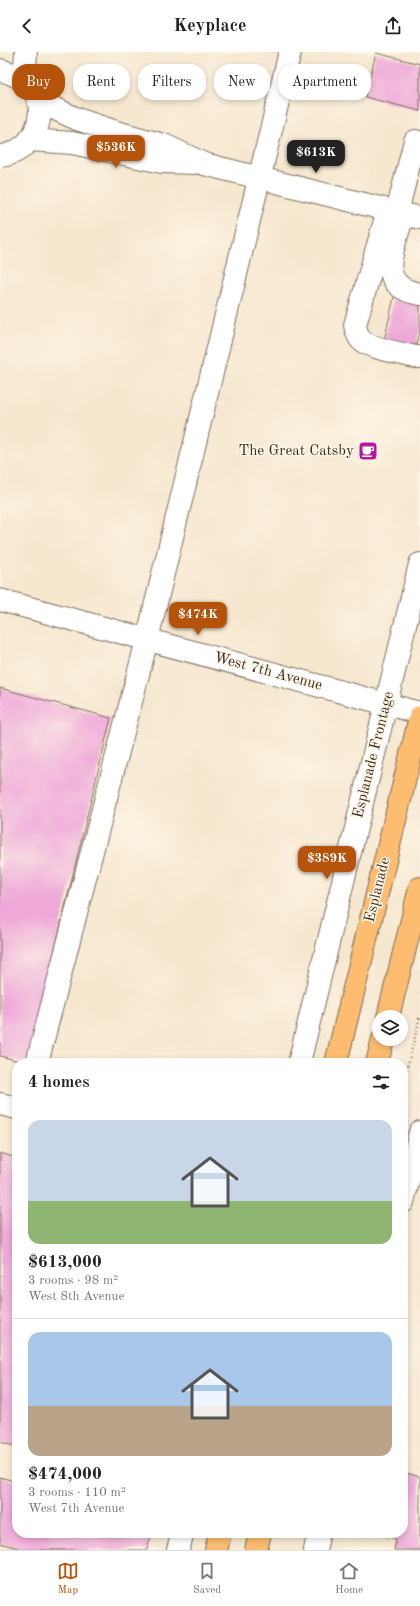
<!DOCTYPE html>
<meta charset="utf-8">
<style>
:root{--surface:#fff;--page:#f2f2f2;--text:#222;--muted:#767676;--line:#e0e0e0;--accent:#b45309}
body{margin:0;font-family:"Old Standard TT",serif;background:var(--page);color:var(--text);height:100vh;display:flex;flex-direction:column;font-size:15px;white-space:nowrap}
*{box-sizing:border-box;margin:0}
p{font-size:13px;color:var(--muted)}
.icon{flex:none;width:22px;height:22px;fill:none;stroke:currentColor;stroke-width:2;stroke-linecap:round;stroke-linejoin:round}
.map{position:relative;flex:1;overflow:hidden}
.sheet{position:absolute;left:12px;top:1006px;width:396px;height:480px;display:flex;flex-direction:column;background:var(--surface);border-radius:16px;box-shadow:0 2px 6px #0003}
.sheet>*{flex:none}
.hud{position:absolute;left:12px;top:12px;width:396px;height:36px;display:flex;gap:8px}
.fabs{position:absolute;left:372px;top:958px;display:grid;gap:8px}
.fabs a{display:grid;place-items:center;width:36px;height:36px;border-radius:50%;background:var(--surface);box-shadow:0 2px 6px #0003;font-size:20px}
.price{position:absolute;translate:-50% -34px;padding:0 9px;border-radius:8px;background:var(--accent);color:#fff;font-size:13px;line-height:26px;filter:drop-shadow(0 1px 2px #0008)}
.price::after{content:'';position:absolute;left:50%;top:24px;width:12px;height:9px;margin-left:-6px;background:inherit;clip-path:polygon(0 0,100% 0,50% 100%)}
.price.current{background:#222;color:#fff}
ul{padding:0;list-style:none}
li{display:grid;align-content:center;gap:8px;height:212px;padding:0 16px}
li+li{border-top:1px solid var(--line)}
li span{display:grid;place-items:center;height:124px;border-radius:12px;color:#555}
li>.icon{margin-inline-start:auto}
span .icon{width:72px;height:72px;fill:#fffc;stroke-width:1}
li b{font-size:17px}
h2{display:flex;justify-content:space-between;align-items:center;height:48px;padding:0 16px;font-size:17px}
.tag{padding:0 14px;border-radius:16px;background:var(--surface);box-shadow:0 2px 6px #0003;font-size:14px;line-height:36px}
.tag.current{background:var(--accent);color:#fff}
header{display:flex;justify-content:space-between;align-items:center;height:52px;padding:0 16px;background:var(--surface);font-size:18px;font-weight:700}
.tab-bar{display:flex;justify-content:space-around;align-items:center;height:56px;border-top:1px solid var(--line);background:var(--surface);font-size:11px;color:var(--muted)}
.tab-bar a{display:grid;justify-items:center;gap:2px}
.tab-bar .current{color:var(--accent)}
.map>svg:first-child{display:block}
.building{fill:#efa9d9}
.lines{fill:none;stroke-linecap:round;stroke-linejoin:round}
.minor-casing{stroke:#7c6c5c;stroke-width:24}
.major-casing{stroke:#7c6c5c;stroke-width:24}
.path{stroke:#7c6c5c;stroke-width:2.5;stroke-dasharray:1 3;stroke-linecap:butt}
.minor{stroke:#fff;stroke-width:22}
.major{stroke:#fdbc70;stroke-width:22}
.labels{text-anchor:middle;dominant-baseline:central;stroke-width:3;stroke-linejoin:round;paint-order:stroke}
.poi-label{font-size:15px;fill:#3b2a1e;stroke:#fcf5e5;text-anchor:end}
.street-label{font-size:15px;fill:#3b2a1e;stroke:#fcf5e5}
</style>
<header><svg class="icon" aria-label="back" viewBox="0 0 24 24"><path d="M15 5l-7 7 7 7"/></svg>Keyplace<svg class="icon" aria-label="share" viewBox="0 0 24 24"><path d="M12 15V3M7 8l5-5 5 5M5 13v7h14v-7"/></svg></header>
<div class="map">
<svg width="420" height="1498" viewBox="0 0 420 1498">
<rect width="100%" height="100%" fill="#fcf5e5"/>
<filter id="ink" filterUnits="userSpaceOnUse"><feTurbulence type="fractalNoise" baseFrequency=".025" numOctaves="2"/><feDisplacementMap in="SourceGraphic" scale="8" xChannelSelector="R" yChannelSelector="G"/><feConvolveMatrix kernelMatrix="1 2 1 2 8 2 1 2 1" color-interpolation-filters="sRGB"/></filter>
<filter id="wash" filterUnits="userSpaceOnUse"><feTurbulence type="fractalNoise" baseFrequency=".012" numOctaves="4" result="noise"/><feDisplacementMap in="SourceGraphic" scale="16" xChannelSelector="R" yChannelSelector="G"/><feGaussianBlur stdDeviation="0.9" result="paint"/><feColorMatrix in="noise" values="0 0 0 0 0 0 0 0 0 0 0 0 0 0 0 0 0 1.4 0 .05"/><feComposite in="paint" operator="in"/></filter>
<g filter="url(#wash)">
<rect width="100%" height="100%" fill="#f6e7cf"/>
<g id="blocks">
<!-- building -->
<path class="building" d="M376,1L420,12V59L365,45Z
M395,241L420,247V277L414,300L383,293Z
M0,636L111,666L27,1011L0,1004Z
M0,1101L17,1106V1395L0,1390Z
M403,1420L420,1425V1498H394L396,1487L375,1481H403Z
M0,1425L17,1430V1481H152L147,1498H25L0,1491Z"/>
</g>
</g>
<g filter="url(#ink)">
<use href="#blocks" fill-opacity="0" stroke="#7c6c5c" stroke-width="1"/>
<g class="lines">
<!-- minor casing -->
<g class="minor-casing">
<path id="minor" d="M0,18C13,21 23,26 32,36C52,62 31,102 0,104
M24,28L26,0
M38,49L77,67L113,79L164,93L204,112L420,166
M30,88L72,91L162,110L195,111
M388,158L355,273C356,279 357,283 361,288C367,295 404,302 415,305H420
M397,160L415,89L420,91
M402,167C393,198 374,234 420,242
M0,548L420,661
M37,1011L147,588L290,0
M299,1011L420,512
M0,1052L17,1056
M403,1150L420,1080
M178,1498L183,1481
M315,1498L319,1481"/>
</g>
<!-- major casing -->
<g class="major-casing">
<path id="major" d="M388,965L420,836
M336,1011L420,665
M377,1011L383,987
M216,1498L220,1481
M256,1498L260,1481"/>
</g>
<!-- path -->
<path class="path" d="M403,1033L420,964"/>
<!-- minor -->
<use href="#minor" class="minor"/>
<!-- major -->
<use href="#major" class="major"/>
</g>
</g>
<!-- icons -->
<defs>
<g id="cafe-square" transform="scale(1)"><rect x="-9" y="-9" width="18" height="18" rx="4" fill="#b5179e" stroke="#fcf5e5"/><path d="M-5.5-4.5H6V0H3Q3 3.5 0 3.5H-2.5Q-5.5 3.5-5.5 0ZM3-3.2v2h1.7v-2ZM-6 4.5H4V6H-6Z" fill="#fff"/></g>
</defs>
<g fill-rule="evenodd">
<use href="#cafe-square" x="368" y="399"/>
</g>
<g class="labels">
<!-- poi labels -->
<g class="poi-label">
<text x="354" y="399">The Great Catsby</text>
</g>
<!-- street labels -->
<g class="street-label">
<text transform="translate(268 620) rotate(15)">West 7th Avenue</text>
<text transform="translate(374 703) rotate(-76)">Esplanade Frontage</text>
<text transform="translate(378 838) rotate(-76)">Esplanade</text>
</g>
</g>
</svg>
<div class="fabs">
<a><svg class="icon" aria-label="layers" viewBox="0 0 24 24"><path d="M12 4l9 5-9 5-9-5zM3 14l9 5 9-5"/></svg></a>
</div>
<b class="price" style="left:116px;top:117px">$536K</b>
<b class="price current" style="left:316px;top:122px">$613K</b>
<b class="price" style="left:198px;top:584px">$474K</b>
<b class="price" style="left:327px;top:828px">$389K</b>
<div class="hud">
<a class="tag current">Buy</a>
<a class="tag">Rent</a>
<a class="tag">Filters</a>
<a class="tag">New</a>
<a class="tag">Apartment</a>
</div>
<section class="sheet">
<h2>4 homes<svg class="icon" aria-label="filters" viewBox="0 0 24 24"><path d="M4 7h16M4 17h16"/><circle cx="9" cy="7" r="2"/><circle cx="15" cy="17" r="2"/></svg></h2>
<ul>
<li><span style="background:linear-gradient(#c9d6e8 65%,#8fb573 0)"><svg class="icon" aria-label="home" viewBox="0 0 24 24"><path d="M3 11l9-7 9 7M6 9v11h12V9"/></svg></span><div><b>$613,000</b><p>3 rooms · 98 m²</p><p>West 8th Avenue</p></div></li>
<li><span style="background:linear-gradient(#a9c7e8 60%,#b9a48a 0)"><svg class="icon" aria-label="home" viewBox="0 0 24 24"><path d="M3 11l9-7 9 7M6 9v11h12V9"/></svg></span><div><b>$474,000</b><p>3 rooms · 110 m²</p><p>West 7th Avenue</p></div></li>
</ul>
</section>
</div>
<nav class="tab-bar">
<a class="current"><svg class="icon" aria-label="map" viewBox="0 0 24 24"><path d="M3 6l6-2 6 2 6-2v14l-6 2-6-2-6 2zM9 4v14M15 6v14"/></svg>Map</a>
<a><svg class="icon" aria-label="saved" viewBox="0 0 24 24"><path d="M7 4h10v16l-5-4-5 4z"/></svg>Saved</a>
<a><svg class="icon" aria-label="home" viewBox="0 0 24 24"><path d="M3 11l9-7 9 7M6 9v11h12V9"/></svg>Home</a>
</nav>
